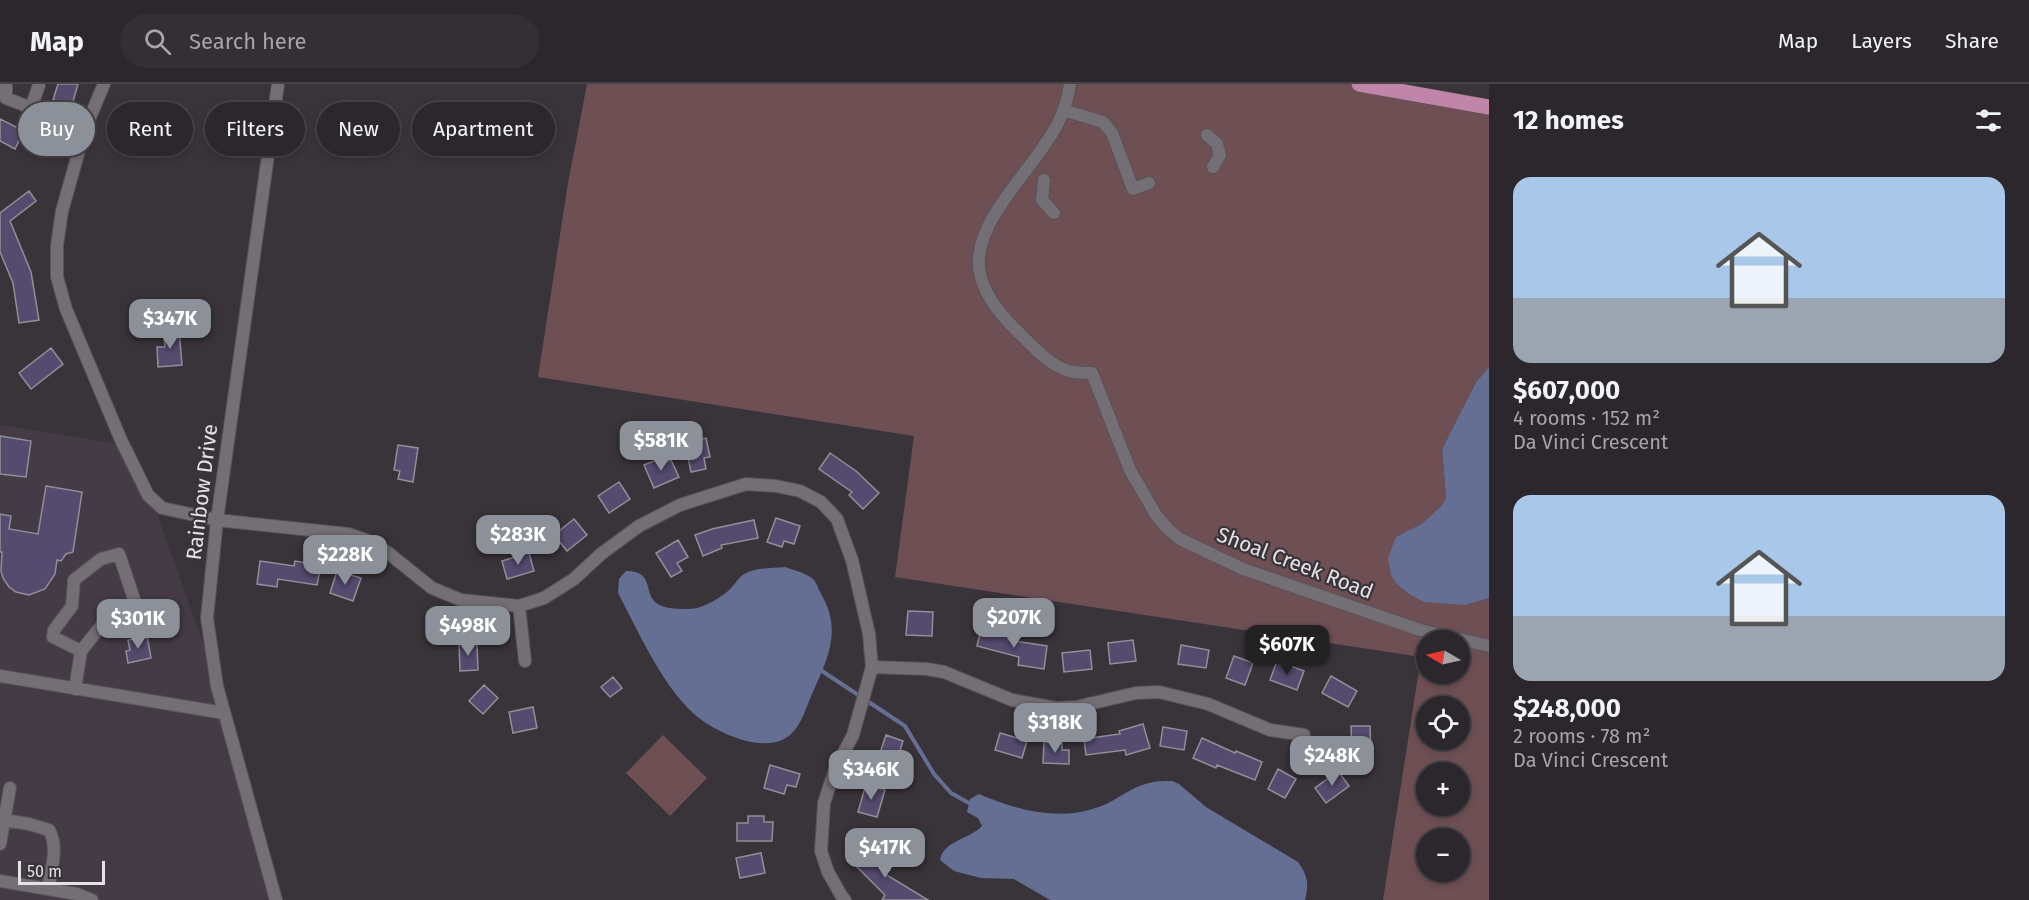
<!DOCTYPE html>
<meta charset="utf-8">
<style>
:root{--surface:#2b272c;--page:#332f34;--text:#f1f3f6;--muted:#a6a5a9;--line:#474448;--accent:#8c9099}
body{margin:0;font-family:"Fira Sans",sans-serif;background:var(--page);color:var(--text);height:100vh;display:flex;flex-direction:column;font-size:22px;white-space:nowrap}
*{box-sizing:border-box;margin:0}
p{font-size:20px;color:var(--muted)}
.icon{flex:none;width:33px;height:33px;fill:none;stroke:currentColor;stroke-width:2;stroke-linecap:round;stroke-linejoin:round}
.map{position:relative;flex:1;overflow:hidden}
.side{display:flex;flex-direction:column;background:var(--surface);width:540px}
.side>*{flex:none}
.top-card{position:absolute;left:18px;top:18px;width:570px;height:54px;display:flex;gap:12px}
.needle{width:39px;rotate:279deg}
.buttons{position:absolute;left:1416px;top:546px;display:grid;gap:12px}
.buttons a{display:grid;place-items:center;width:54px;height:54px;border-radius:50%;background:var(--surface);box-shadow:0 3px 9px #0003,0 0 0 2px var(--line);font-size:30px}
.scale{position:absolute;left:18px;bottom:15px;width:87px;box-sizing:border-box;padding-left:6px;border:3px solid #e5e2e6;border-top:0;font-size:16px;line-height:21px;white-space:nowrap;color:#e5e2e6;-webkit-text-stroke:4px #39343a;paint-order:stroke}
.price{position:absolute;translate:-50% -51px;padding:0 14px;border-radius:12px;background:var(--accent);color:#fff;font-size:20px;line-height:39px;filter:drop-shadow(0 2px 3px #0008)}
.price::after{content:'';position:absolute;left:50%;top:36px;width:18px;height:14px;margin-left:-9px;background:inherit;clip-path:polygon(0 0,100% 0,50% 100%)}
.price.active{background:#222;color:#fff}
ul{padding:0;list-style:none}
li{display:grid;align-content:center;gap:12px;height:318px;padding:0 24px}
li span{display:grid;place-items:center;height:186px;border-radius:18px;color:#555}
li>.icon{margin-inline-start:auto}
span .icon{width:108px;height:108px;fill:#fffc;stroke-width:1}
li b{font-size:26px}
h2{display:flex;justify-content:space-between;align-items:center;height:72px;padding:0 24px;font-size:26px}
.pill{padding:0 21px;border-radius:27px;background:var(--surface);box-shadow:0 3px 9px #0003,0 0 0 2px var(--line);font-size:21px;line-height:54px}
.pill.active{background:var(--accent);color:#fff}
header{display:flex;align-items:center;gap:36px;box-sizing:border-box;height:84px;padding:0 30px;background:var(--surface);border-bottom:2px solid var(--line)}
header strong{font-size:28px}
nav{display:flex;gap:33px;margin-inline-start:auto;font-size:21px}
.search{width:420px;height:54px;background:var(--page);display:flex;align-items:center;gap:15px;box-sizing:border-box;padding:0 21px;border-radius:33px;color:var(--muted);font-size:22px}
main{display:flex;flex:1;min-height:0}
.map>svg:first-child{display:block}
.built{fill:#443b46}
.green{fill:#6e4f54;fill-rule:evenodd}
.water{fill:#656f94}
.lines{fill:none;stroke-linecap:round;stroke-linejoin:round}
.stream{stroke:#656f94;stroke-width:4}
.building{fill:#554b6f;stroke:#918f97;stroke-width:1.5}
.minor-casing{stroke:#575358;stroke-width:14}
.major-casing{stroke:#575358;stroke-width:16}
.minor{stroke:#746f75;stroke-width:12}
.major{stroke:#c285aa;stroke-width:15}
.labels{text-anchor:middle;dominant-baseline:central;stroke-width:4.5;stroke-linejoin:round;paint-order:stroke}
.street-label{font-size:21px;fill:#e5e2e6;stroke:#39343a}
</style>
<header>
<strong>Map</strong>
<div class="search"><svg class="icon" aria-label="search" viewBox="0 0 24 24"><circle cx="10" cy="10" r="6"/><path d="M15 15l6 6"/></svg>Search here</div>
<nav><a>Map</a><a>Layers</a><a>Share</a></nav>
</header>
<main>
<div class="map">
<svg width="1489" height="816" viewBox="0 0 1489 816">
<rect width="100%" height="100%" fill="#39343a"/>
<!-- built -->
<path class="built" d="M0,341L133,362L234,646L278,816H0Z"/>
<!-- green -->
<path class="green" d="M587,0H1350L1489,24V283L1476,298L1442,365L1446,414L1441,422L1423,439L1397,453L1466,521L1489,514V816H1383L1421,573L895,493L914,352L538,293L568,99ZM1426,556H1460V590H1426ZM1426,622H1460V656H1426ZM1426,688H1460V722H1426ZM1426,754H1460V788H1426Z
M663,651L707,694L670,732L626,689Z"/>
<!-- water -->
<path class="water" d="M1489,283V514L1466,521L1424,518L1409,510L1396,499L1391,491L1388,474L1396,453L1423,439L1441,422L1446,414L1442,365L1476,298Z
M785,483C793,486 803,488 810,493C815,495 818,503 820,508C843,546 828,574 812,610C805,626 800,647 784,655C759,669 710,646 692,628C661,599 638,547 618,509L619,495L626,487C658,487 640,514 662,522C669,525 682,525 690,525C702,525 723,513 731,504C737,498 739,492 748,488C759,484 773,484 785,483Z
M1172,697L1179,700L1206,723L1298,778C1308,792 1309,800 1305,816H1050L1014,795L981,794L954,787L940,776C943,757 970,755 982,742L978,734L967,728L970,715L979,710C1017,726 1058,738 1099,723C1116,717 1131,703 1149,699C1156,697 1164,697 1172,697Z"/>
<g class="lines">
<!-- stream -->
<path class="stream" d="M822,587L905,642L934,690L951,709L969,719"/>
</g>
<!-- building -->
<path class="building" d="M58,0H78L72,21L53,16Z
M0,35L24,47L15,65L0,57Z
M45,39L61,48L50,69L34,60Z
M29,107L36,117L10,137L31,188L39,236L19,239L13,199L0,168V129Z
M179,245L182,281L158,283L157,263H165L163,246Z
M51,264L63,280L31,305L19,289Z
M0,352L31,357L26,393L0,390Z
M706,354L710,373L704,374L706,385L691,388L685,358Z
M398,361L418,364L413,398L398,395L400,387L394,386Z
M830,369L856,387L879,409L863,425L849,411L852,408L819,385Z
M659,375L661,380L671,376L679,393L654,404L644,381Z
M619,398L630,415L609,429L598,412Z
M46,402L82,408L73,468L66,470L61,477L57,476L55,490L45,505L29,511L16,508L9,503L3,494L1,487L2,468H0V430L11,432L9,445L38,450Z
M776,434L800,442L794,460L784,457L782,463L767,458Z
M574,435L587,451L567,467L554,451Z
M754,436L758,454L721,461L722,464L703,472L695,451L712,445Z
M678,456L688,473L677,479L682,487L671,493L656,469Z
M529,469L534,487L507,495L502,477Z
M260,477L294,482L295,477L321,481L317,501L278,495L277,503L257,500Z
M337,487L361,494L353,517L330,509Z
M908,527L933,528L932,552L906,551Z
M981,545L1009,552L1008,556L1047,562L1044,585L1018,581L1019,573L977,562Z
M147,552L151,574L128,579L126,567L130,566L128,556Z
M1133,556L1136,577L1110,580L1108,559Z
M459,559H477L478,586L460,587Z
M1181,561L1209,566L1206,584L1178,580Z
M1090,566L1092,585L1064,588L1062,569Z
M1234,572L1253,579L1245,601L1226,594Z
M1277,577L1304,587L1297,606L1270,596Z
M1331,592L1357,607L1348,623L1322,609Z
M613,593L622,604L610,613L601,603Z
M484,601L498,614L483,630L469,617Z
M533,623L537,644L513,649L509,628Z
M1143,640L1150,664L1126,671L1125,666L1086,671L1084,655L1120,650L1119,647Z
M1351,642H1370L1371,671H1352Z
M1163,643L1187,647L1184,666L1160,662Z
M1000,649L1027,657L1022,674L995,666Z
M886,651L903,657L895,683L877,678Z
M1202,654L1235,669L1236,667L1262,678L1255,696L1217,681L1216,684L1193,674Z
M1044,658L1062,659V666H1069V680L1043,679Z
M770,681L800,690L796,703L787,701L784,710L764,704Z
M1278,685L1296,695L1285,714L1268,705Z
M1338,687L1349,702L1326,719L1315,704Z
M866,700L885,706L877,733L858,728Z
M748,732H764V738H773L772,757H737V739H748Z
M869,765L890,786L885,790L928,816H882L885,811L854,780Z
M761,769L765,789L740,794L736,774Z"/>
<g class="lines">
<!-- minor casing -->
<g class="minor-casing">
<path id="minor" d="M6,0V14L31,24L39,1
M104,0L85,45L62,127L57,161V193L66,225L121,356L148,411L162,424L217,436L348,450L366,456L387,468L432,504L461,516L519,522L544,514L574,495L601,470L639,442L680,421L746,400L776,402L800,407L821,418L837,435L852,476L869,550L872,583L853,651L835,685L824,719L821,767L828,788L841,811L845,816
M1070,0C1068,13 1064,27 1058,39C1038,80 983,127 979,173C976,201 997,227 1015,245C1031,260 1048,281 1069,287C1076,289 1085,289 1092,289L1130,386L1156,431L1167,444L1180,455L1243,485L1420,546L1489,562
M1063,26L1103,38L1112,49L1133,105L1149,99
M1207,51L1217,60L1220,71L1213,83
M1044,96L1042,116L1054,129
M519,522L525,577
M872,583L927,585L944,588L1012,616L1056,624L1076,623L1136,609L1159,608L1208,620L1270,646L1304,651
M0,592L224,629
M75,605L81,567L109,532L135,518L119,470L101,475L74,496L72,522L54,546L53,553L81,567
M4,736L29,740L49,746C59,763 51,786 48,805
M0,760L10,704
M0,797L77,810L92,816
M276,816L217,602L207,534L217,436L278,0"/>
</g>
<!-- major casing -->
<g class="major-casing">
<path id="major" d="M1359,0L1489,23"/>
</g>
<!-- minor -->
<use href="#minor" class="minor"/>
<!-- major -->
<use href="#major" class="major"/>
</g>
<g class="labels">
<!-- street labels -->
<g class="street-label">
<text transform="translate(202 408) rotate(-83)">Rainbow Drive</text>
<text transform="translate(1295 479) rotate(21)">Shoal Creek Road</text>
</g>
</g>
</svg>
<div class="buttons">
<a><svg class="needle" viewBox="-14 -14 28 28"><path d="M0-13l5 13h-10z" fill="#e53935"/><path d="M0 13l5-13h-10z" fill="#a6a5a9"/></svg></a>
<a><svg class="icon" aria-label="locate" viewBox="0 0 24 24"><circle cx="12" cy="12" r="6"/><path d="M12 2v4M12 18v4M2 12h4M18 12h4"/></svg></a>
<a>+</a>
<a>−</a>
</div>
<div class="scale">50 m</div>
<b class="price" style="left:170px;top:266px">$347K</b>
<b class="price" style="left:661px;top:388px">$581K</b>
<b class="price" style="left:518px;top:482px">$283K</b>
<b class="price" style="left:345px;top:502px">$228K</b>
<b class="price" style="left:1014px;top:565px">$207K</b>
<b class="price" style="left:138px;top:566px">$301K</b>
<b class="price" style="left:468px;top:573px">$498K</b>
<b class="price active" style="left:1287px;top:592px">$607K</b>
<b class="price" style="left:1055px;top:670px">$318K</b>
<b class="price" style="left:1332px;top:703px">$248K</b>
<b class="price" style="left:871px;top:717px">$346K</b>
<b class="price" style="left:885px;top:795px">$417K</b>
<div class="top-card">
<a class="pill active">Buy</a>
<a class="pill">Rent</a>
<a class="pill">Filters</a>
<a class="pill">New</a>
<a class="pill">Apartment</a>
</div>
</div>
<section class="side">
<h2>12 homes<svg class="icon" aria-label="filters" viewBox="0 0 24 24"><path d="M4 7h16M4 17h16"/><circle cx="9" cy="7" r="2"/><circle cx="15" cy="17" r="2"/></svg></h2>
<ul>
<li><span style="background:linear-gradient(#a9c7e8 65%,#9aa5b1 0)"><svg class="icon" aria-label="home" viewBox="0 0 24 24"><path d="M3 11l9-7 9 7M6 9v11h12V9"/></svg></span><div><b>$607,000</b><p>4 rooms · 152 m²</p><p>Da Vinci Crescent</p></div></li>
<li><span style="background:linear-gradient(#a9c7e8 65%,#9aa5b1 0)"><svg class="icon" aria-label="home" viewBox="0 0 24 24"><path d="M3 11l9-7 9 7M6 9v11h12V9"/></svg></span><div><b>$248,000</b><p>2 rooms · 78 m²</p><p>Da Vinci Crescent</p></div></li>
</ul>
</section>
</main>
